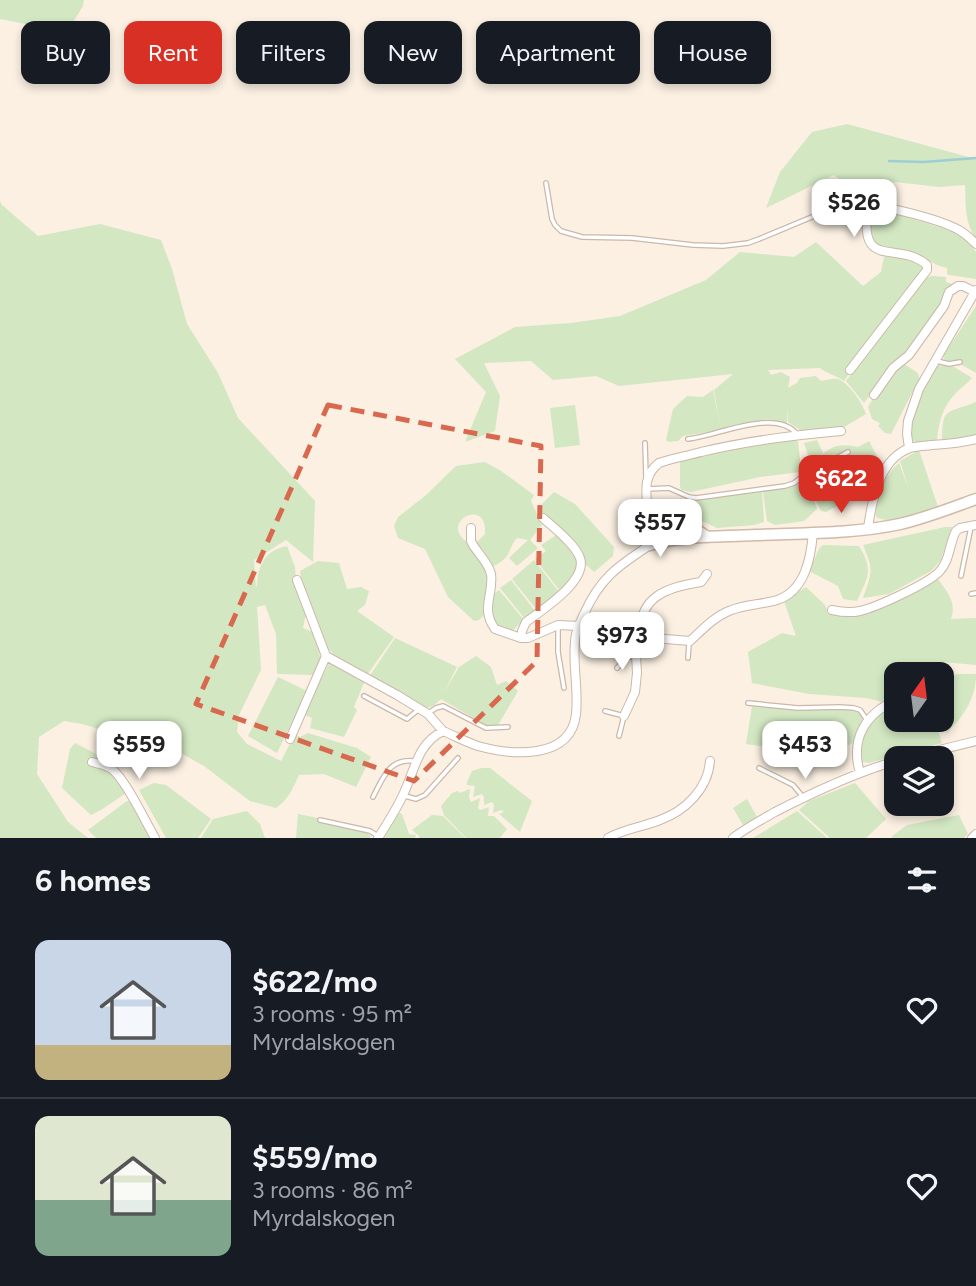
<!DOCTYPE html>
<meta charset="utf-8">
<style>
:root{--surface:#171b24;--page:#242831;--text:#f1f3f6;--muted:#9ea1a6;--line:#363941;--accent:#d93025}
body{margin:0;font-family:Figtree,sans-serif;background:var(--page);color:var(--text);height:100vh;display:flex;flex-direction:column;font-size:26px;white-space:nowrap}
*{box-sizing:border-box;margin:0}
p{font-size:23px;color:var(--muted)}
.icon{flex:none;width:38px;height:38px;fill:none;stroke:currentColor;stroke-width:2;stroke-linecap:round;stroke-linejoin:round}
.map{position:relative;height:838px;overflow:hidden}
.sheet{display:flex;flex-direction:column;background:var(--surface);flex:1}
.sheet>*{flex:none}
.hud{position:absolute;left:21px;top:21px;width:934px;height:63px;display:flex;gap:14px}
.needle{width:46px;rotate:14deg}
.controls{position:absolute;left:884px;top:662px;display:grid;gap:14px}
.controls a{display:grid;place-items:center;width:70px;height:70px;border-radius:14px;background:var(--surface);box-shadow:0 4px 10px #0003;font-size:35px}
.price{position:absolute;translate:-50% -60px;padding:0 16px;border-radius:14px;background:#fff;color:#222;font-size:23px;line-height:46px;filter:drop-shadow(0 2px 4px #0008)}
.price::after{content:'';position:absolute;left:50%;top:42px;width:21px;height:16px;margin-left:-10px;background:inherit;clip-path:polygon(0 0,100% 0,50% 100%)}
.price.on{background:var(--accent);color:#fff}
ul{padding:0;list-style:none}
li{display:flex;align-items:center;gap:21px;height:175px;padding:0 35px}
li+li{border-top:2px solid var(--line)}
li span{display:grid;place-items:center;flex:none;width:196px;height:140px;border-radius:14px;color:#555}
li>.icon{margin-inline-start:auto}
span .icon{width:84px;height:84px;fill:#fffc;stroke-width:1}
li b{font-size:30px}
h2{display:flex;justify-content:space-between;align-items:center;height:84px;padding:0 35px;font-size:30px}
.pill{padding:0 24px;border-radius:14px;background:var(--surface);box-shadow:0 4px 10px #0003;font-size:24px;line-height:63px}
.pill.on{background:var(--accent);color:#fff}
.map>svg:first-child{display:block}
.green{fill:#d2e7c2}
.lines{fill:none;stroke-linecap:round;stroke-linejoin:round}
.stream{stroke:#9fcdd4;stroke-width:2.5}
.service-casing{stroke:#cbb8aa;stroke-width:6}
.minor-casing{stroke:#cbb8aa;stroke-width:10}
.secondary-casing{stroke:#d0baaa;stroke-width:13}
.service{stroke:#fff;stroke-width:3.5}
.minor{stroke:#fff;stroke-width:8}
.secondary{stroke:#fff;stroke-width:10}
.marked{fill:none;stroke:#d9694e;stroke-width:5;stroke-dasharray:14 9;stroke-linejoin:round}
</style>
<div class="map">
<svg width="976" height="838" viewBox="0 0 976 838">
<rect width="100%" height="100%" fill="#fbf0e2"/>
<!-- green -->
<path class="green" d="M0,0H84L83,6L67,32L0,19Z
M847,124L976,159V239C964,221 966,204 965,185L939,187L895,182L852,190L834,175L766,208L780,172L812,132Z
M0,201L2,205L38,236L100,224L161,240L172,269L187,324L218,373L238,418L315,501L313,562L286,540L254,560L256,588C258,583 257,576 259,571C263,556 273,549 287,546L295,567L296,581L309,617L305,618L303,628L315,633L321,662L315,675L277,674L276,634L265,605L257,607L261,670L239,715L237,732L247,744L281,761L295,734L300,737L308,733L357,748L371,757L356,787L324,774L299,775C293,788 288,800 276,808L250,801L204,766L179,752L82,724L64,721L39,737L37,774L68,822L88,838H0Z
M882,209L964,235L976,252V279L949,275L947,274V268C936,266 930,260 920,256C907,250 892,249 879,248C869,237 870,230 871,216Z
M816,242L863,286L881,272L884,257C899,256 913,256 924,268V270L847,372L849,374L844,381C836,375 825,373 820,368L768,370L771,375L781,372L790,377L788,388L797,383L800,378L816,376L821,381C826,380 834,378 838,379C848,382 864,405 866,414L844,427L823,431L800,430L788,422V408L787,423L767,419L720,430L683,436L678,441L669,442L666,440L673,409L687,396L703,397L713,390L720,425L714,390L733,374L619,386L596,376L553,380L531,361L484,363L500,396L495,431L465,442L486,392L455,359L515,327L571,323L620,316L706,280L740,252L794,257Z
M932,276L946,277V282L952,284L945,292L942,305L904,358L879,384L864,403L846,381L924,278Z
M976,306V373L955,361L952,363L945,360L943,356Z
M904,364L918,373L920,381L913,391L891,434L885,433L878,426L880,423L872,419L868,407C877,392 890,372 904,364Z
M937,365L954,367L972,378C968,383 964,385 959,390C943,405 939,420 937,441L920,443L913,441L909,435C913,409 923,386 937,365Z
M976,402V435L963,439L942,441C942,406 947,414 976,402Z
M575,405L580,445L555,448L550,408Z
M789,439H795L798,442L801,468L800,472L760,477L691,492L681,490L680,486V460Z
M817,440L823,453L815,459C821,456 824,452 830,449C838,444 849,445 858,447L869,441L880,462C873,471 867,484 855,486L838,501L837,506L826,512L821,511L811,491L817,509L804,521L775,525L767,521L763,492L794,486L803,480L811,488L806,478L805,464L810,461L804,443Z
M919,450L938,507C922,513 893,526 876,517C873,498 884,476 899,463L909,490L900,461Z
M485,462L501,471L534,495L531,501L542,525L530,540L538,548L517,566L509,558L528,540L517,538C511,544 511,551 506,557C503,561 497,564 493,567L477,542L485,534C488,496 438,522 467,542L486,570L487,575L485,614L479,620L474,621L448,597L425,549L398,538L394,526L398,517L425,496L456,466Z
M554,492L575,504L614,547L613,556L594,572L584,563V557L538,508Z
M762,492L764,522L754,525L717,528L683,512L691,500Z
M945,527H952L941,560L931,571L889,594L863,598C872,572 874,571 863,545Z
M555,536H560L576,554L580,561C576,574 569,582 560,591L535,559L546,551L541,545Z
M823,545L859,546C874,571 868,576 857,601L843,599L838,586L809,571L819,549Z
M534,560L559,592L549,600L546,597L549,601L536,609L512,579Z
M318,561L339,563L347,589L361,587L369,591L365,605L357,611L394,637L367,675L338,659L323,643L302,583L300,571Z
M938,579C947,592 957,602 951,619L976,618V665L942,662L922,674H896V719H930L937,727L942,743L869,763L862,762L859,756L864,733L868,723L893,704L866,698L809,694L752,683L748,652L782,633L796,636L784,601L806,587L825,605L828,614L830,611L842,614L894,602Z
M511,580L535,611L525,619L500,588Z
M499,590L524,620L511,632C492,627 491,611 494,594Z
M395,638L457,667L443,694L459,667L476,656L491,667L497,685L506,681L518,691L497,727L487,726L441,699L433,706L427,708L369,677Z
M330,662L365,680L354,707L357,710L344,737L310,728L312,718L303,714Z
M957,674H976C976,698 964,716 947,733L934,719H942V681Z
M278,677L307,691L277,753L248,736Z
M753,700L798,708L849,706L862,715L863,723L857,733L854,743L819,755L746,744Z
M75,743L100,756L117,769L126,793L101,810L91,815L62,788L70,749Z
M482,768H490L532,801L520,832L499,814L504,812L501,810L493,813L494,805L492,802L484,805V797L482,794L473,797L475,786L467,785V782L472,771Z
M154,783L166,785L211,819L198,838H166L139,790Z
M855,783L886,819L866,838H830L799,810L809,801Z
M470,789L469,798L471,802L480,798L478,808L480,810L489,807L488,816H494L507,829L500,838H466L444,815L441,806L452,793L458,791L460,793Z
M747,799L757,817L743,825L733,808Z
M127,801H131L152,838H96L88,830Z
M247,811L260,824L265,838H201L213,819Z
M797,811L827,838H753Z
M399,813L402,814L409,834L416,835L415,838H384Z
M298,814L356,826L371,836L370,838H296Z
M432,815L443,816L465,838H419V836L412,830Z
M959,815L968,834L964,838H893L891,837L907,825Z"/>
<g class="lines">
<!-- stream -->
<path class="stream" d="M889,161L924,162L976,158"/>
<!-- service casing -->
<g class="service-casing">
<path id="service" d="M546,183L552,219L555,225L561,231L582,237L632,238L693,245L723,246L748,243L759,239L848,202L856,201L868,205
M937,361L949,364L960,362
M688,439C717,436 774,408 796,433
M645,443L646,477
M647,489L669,488L689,497L696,498L785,486L794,483L806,474L848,452
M961,576L971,527
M971,594L976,593
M558,627V652L564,688
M688,658L689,643
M617,668L625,659L634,655
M364,696L407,719L418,710
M748,703L798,708L840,707L854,708L860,710L867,720
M605,711L624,716L619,736
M430,712L436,708L443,706L486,728L508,727
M759,768L793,785L803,797
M405,796L416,799L425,795L458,758
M373,797C383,778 389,758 414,761
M320,820L370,831L378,836"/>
</g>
<!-- minor casing -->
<g class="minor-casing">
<path id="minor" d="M850,370L927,270V265C897,239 858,273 868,206C889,206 941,220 959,230C966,234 971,239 976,244
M874,395L893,368L909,355L944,306L949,292L958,286H963L975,292
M909,448L907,434L908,421L919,389L976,290
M648,516C647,495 641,477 659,463C673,458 687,456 701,452C747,441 794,435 841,431
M471,528V541L473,545C478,553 489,564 491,574C494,595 480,608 495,629L521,638H528L558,625L579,626
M868,528C872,500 879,459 910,448C917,446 925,446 932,445C947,444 961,443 976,439
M707,574L701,582C667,587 637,597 641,637L690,641C702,630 714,617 729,611C744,604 761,605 777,600C805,591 811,558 813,532
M297,580L326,656L397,695L428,714L443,731
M832,610C841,612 851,613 860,611C877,607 927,584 939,572C950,561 949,544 956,531L960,528L976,525
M521,638L522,631L526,622C542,610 588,581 580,558C575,544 554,528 543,518
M624,716L635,692L637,673L636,654L641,637
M290,739L326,656
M907,758L976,741
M92,762C99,764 108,765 113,770C127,782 145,821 155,838
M860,773C850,739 865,714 896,700
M378,838C387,824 396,810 403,795C415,770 417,744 443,731C455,736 466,742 478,746C510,755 571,761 576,714C579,687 571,660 576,634C578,627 581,620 584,614C600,578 618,566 650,545
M608,838C624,829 642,827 660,820C685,811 708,789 710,761
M733,838C746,828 761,820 775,812C814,792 854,773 896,761
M972,838L976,834"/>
</g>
<!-- secondary casing -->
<g class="secondary-casing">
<path id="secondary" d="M708,537C694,529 663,503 648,516L647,528L650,545C683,535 721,537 756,535C803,533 853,534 900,524C926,518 951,508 976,499"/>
</g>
<!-- service -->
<use href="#service" class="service"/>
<!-- minor -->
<use href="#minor" class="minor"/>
<!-- secondary -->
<use href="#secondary" class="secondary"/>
</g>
<!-- marked area -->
<path class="marked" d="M328,405L541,446L537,661L414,781L196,704Z"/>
</svg>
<div class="controls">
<a><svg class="needle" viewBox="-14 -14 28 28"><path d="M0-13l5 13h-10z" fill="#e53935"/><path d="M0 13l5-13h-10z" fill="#9ea1a6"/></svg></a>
<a><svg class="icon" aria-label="layers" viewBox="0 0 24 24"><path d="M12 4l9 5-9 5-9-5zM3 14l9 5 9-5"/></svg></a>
</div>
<b class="price" style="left:854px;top:239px">$526</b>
<b class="price on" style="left:841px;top:515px">$622</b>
<b class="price" style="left:660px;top:559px">$557</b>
<b class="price" style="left:622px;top:672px">$973</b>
<b class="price" style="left:139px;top:781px">$559</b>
<b class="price" style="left:805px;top:781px">$453</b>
<div class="hud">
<a class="pill">Buy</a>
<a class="pill on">Rent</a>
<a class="pill">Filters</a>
<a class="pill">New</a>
<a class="pill">Apartment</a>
<a class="pill">House</a>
</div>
</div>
<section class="sheet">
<h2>6 homes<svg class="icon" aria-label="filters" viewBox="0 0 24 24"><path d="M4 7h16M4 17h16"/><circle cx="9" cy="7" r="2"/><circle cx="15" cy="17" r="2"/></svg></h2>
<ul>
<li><span style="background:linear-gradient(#c9d6e8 75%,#c2b280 0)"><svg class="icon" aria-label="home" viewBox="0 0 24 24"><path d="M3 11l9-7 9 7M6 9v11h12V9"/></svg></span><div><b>$622/mo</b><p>3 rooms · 95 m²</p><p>Myrdalskogen</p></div><svg class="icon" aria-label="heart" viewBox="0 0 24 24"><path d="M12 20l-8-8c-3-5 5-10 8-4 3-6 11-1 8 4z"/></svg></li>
<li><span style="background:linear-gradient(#dfe7d0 60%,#7fa58c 0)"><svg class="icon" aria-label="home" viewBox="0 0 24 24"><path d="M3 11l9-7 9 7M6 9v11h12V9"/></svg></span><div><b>$559/mo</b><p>3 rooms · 86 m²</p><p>Myrdalskogen</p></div><svg class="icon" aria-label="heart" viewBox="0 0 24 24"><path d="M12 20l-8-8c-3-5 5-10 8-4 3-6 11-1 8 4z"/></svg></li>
</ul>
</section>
